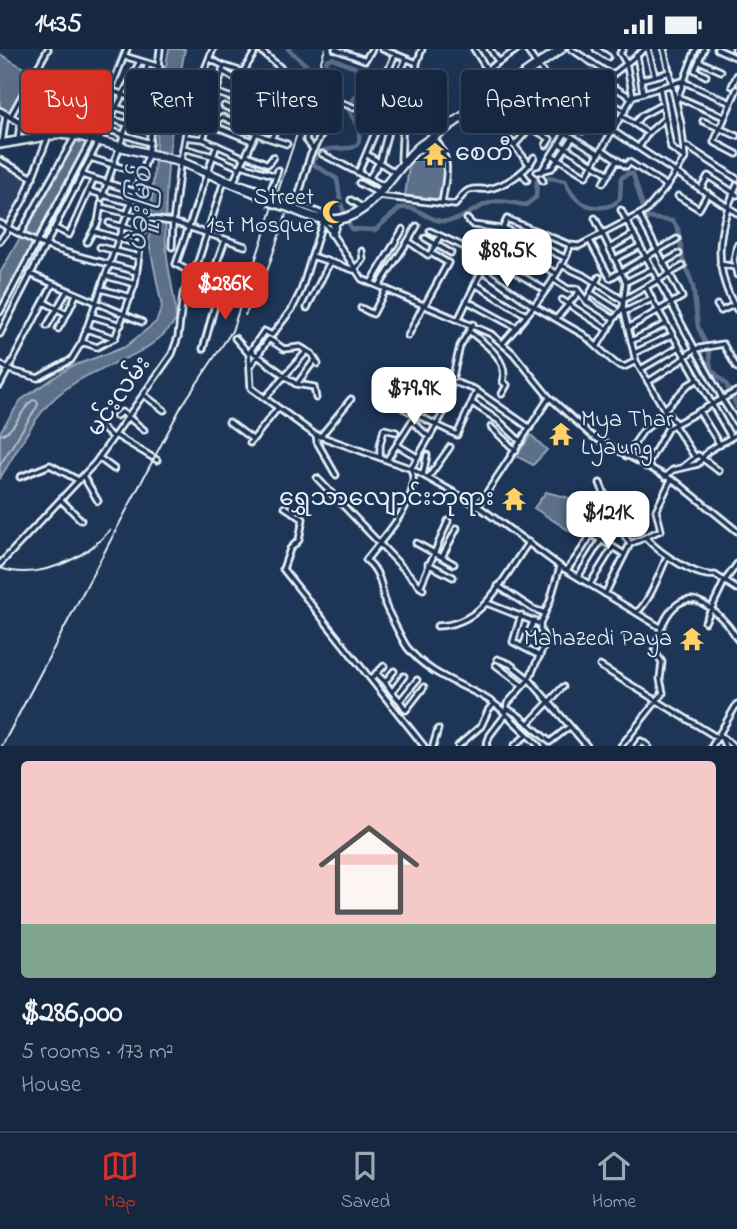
<!DOCTYPE html>
<meta charset="utf-8">
<style>
:root{--surface:#162841;--page:#23344c;--text:#f1f3f6;--muted:#9ea6b1;--line:#35445a;--accent:#d93025}
body{margin:0;font-family:"Indie Flower","Noto Sans Myanmar",sans-serif;background:var(--page);color:var(--text);height:100vh;display:flex;flex-direction:column;font-size:26px;white-space:nowrap}
*{box-sizing:border-box;margin:0}
p{font-size:23px;color:var(--muted)}
.icon{flex:none;width:38px;height:38px;fill:none;stroke:currentColor;stroke-width:2;stroke-linecap:round;stroke-linejoin:round}
.map{position:relative;height:697px;overflow:hidden}
.sheet{display:flex;flex-direction:column;background:var(--surface);flex:1}
.sheet>*{flex:none}
.banner{position:absolute;left:21px;top:21px;width:696px;height:63px;display:flex;gap:14px}
.price{position:absolute;translate:-50% -60px;padding:0 16px;border-radius:14px;background:#fff;color:#222;font-size:23px;line-height:46px;filter:drop-shadow(0 2px 4px #0008)}
.price::after{content:'';position:absolute;left:50%;top:42px;width:21px;height:16px;margin-left:-10px;background:inherit;clip-path:polygon(0 0,100% 0,50% 100%)}
.price.active{background:var(--accent);color:#fff}
ul{padding:0;list-style:none}
li{display:grid;align-content:center;gap:14px;height:371px;padding:0 21px}
li+li{border-top:2px solid var(--line)}
li span{display:grid;place-items:center;height:217px;border-radius:7px;color:#555}
li>.icon{margin-inline-start:auto}
span .icon{width:126px;height:126px;fill:#fffc;stroke-width:1}
li b{font-size:30px}
.tag{padding:0 24px;border-radius:7px;background:var(--surface);box-shadow:0 7px 28px #0002,0 0 0 2px var(--line);font-size:24px;line-height:63px}
.tag.active{background:var(--accent);color:#fff}
.status{display:flex;justify-content:space-between;align-items:center;height:49px;padding:0 35px;background:var(--surface);direction:ltr}
.status svg{height:19px;fill:currentColor}
.tabs{display:flex;justify-content:space-around;align-items:center;height:98px;border-top:2px solid var(--line);background:var(--surface);font-size:19px;color:var(--muted)}
.tabs a{display:grid;justify-items:center;gap:4px}
.tabs .active{color:var(--accent)}
.map>svg:first-child{display:block}
.built{fill:#2a4162}
.water{fill:#5d7089;stroke:#95a4b5;stroke-width:2}
.lines{fill:none;stroke-linecap:round;stroke-linejoin:round}
.shore{stroke:#b0bdcc;stroke-width:2}
.canal{stroke:#5d7089;stroke-width:3.5}
.river{stroke:#5d7089;stroke-width:4.5}
.minor-casing{stroke:#e8f1f8;stroke-width:9}
.major-casing{stroke:#e8f1f8;stroke-width:10}
.highway-casing{stroke:#e8f1f8;stroke-width:12}
.minor{stroke:#1d3557;stroke-width:3.5}
.major{stroke:#1d3557;stroke-width:5}
.highway{stroke:#1d3557;stroke-width:7}
.rail{stroke:#e8f1f8;stroke-width:2}
.highway-bridge-casing{stroke:#e8f1f8;stroke-width:12;stroke-linecap:butt}
.highway-bridge{stroke:#1d3557;stroke-width:7}
.labels{text-anchor:middle;dominant-baseline:central;stroke-width:5;stroke-linejoin:round;paint-order:stroke}
.poi-label{font-size:24px;fill:#e8f1f8;stroke:#1d3557;text-anchor:end}
.street-label{font-size:24px;fill:#e8f1f8;stroke:#1d3557}
.water-label{font-size:26px;font-style:italic;fill:#b7c4d1;stroke:#1d3557}
</style>
<div class="status"><b>14:35</b><svg viewBox="0 0 49 12"><path d="M0 12V9h3v3zM5 12V6h3v6zM10 12V3h3v9zM15 12V0h3v12zM26 1h20v11H26zM47 4h2v5h-2z"/></svg></div>
<div class="map">
<svg width="737" height="697" viewBox="0 0 737 697">
<rect width="100%" height="100%" fill="#1d3557"/>
<filter id="ink" filterUnits="userSpaceOnUse"><feTurbulence type="fractalNoise" baseFrequency=".0143" numOctaves="2"/><feDisplacementMap in="SourceGraphic" scale="14" xChannelSelector="R" yChannelSelector="G"/><feConvolveMatrix kernelMatrix="1 2 1 2 8 2 1 2 1" color-interpolation-filters="sRGB"/></filter>
<g filter="url(#ink)">
<!-- built -->
<path class="built" d="M0,112L33,132L7,175L0,169Z"/>
<!-- water -->
<path class="water" d="M169,0H185C173,62 163,134 166,197C167,222 176,247 176,271C146,313 100,312 63,342C35,363 19,400 0,429V383L21,351L70,318L125,298L156,273L162,258L149,193L159,54Z
M0,5L32,24L9,64L0,58Z
M75,91L86,97L36,189L23,182Z
M410,110L445,115L441,152L405,147Z
M21,187L34,194L0,257V224Z
M531,386L547,401L533,416L516,407Z
M546,443L577,451L573,468L579,474L573,484L534,459Z"/>
<g class="lines">
<!-- shore -->
<path class="shore" d="M0,386C15,383 21,360 33,351L37,352L38,356L0,416"/>
<!-- canal -->
<path class="canal" d="M83,95L123,0"/>
<!-- river -->
<path class="river" d="M288,0L314,23H322L327,11L332,9L359,20L369,27C367,40 353,46 348,59C351,66 358,76 359,84C364,115 319,84 313,115L337,130L341,155L351,180L375,181L400,159C418,155 428,174 447,172C465,171 475,157 493,153C503,150 516,155 526,156L536,148L537,132L551,129L565,132C568,137 570,142 574,147C585,160 608,163 620,150L621,129L629,124L633,125L645,165L649,169L673,172L678,180L683,210L693,237L698,278L709,302L711,320L726,335L737,358"/>
<!-- minor casing -->
<g class="minor-casing">
<path id="minor" d="M335,0L365,11L372,0
M382,0L417,14L414,42L403,68L401,111
M474,0L499,39
M490,0L498,12
M526,0L559,46L737,164
M571,0L611,26
M596,0L608,8
M623,0L620,4L626,14L633,47
M648,0L655,27
M704,0L695,21L706,27
M717,0L737,9
M735,0L737,1
M637,6L643,44
M124,7L160,18
M699,12L721,22
M417,14L422,0
M224,17L243,23L254,5
M488,20L518,0
M222,22L246,36L273,45
M135,24L158,30
M643,30L670,23
M604,32L632,49
M682,32L731,54
M373,33L393,40
M130,34L157,42
M403,36L414,42
M27,37L56,48L55,63
M197,37L267,61
M732,37L737,26
M660,40L671,99L685,109
M737,40L714,93L737,105
M110,41L154,57
M592,42L625,62
M244,45L246,36
M678,48L724,68
M20,50L60,65V85
M478,52L530,116
M676,53L696,0
M342,54L382,69
M224,57L261,73
M548,58L583,82
M118,59L153,70
M267,59L276,55L284,39
M371,64L395,5
M538,67L600,105
M622,67L648,84
M10,68L48,0
M111,70L151,82
M703,72L737,87
M525,75L550,90L546,96
M634,75L641,67L663,55
M106,80L150,94
M433,87C453,112 446,126 442,155
M185,88L203,90L245,109
M91,89L127,0
M203,90L224,17L210,10
M271,90L293,44L294,38L287,33
M252,92L217,78L219,70L223,68L265,88L287,95
M18,93L20,74
M2,94L6,66
M560,95L609,125
M514,97C542,65 554,49 591,25
M639,98L648,84L665,69
M684,98H688L737,130
M183,99L213,107L240,119
M313,100L306,91L309,75L322,47L324,35
M603,101L626,117L629,113L667,137
M148,105L160,0
M322,105L382,136
M247,106L268,115L273,108
M368,106L394,123
M552,106L586,127L633,47L682,32
M91,109L142,125
M0,111L33,129
M181,112L191,55L213,0
M180,116L173,173L245,197
M242,116L276,127
M359,122L406,10
M521,123L527,131
M537,123L552,119L573,88
M541,123L592,42L645,0
M82,126L145,146L144,169L101,158
M370,128L380,112L389,79
M541,128L543,132
M233,134L267,61L282,20L261,2
M359,134L376,143
M603,134L617,111
M242,135L270,144L278,121
M737,136C717,180 712,219 737,261
M701,139L708,127L737,146
M89,142L144,157
M378,147L455,156C459,152 462,146 466,143C471,138 481,141 488,140C504,137 527,123 534,108
M678,147L699,160L708,144
M102,149L148,15
M351,151L363,159
M297,155L320,164L325,170
M295,159L310,107L328,73
M621,161L695,300L723,295L737,319
M322,170L362,230L491,285L513,304L549,348L592,387L678,434L737,482
M467,170L473,176L502,180
M323,171L301,242L292,260L272,286L264,282L249,304L251,339L314,385L412,420L478,457
M0,174C46,203 87,208 137,223
M109,174L143,183
M7,179L24,150L48,88
M55,179L69,186L94,130
M503,179L565,209
M93,182L137,195
M430,182L488,209
M20,185L74,89
M425,189L451,204
M0,192L9,180
M408,192L417,177
M590,192L610,229L677,190
M87,193L98,173L101,155
M496,193L556,224
M737,196L734,211L737,226
M100,198L139,208
M610,199L634,185
M431,204L440,187
M312,207L354,221L363,211L362,202
M489,207L545,241
M615,210L640,197
M217,213L225,191
M663,214L679,205
M720,215L735,218
M561,216L585,227L623,251L683,217
M482,221L532,256L584,286L616,315L624,318L636,312L623,258L626,233L595,169
M30,225L142,273
M106,227L135,235
M197,227L209,230
M553,230L568,240H577L587,253L614,270L597,298
M626,233L652,220
M371,234L403,180
M475,235L526,266
M379,237L408,192L428,206L431,204L448,214L425,256
M646,238L652,250
M101,240L131,248
M591,244L616,260
M587,250L599,228
M562,251L608,281
M467,252L517,279
M44,253L67,265L76,246
M717,256L721,262L734,256
M307,259L330,213
M361,259L373,265L386,240
M0,263L90,93
M624,263L652,250L731,388
M91,267L121,276
M459,269L507,170L570,196L579,197L646,162L667,137L685,109L681,75L664,0
M556,270L579,243
M614,270L623,258
M473,275L460,297L445,361L411,420C423,448 383,489 366,511C380,521 382,539 385,555C386,559 404,594 407,598C433,633 481,638 506,665L490,686L486,697
M47,277L67,242
M628,279L682,248L639,166
M58,280L67,265
M86,280L115,289L135,235L144,169L173,173L172,198
M469,282C485,295 509,310 503,333L507,336L502,345
M0,285L140,12
M408,287L424,255
M235,289L249,305
M269,290L284,300L300,298L312,305L318,315
M631,292L666,275
M82,293L97,298L115,289
M503,294C521,274 566,221 570,196
M203,300L218,245L201,238L197,227L176,215L217,96
M251,302L296,335L314,338L316,349
M634,304L672,286
M684,308L695,300L722,349
M636,312L666,363L676,375
M0,315L9,321L38,329L71,311L82,293L147,109
M251,316L268,291
M641,320L679,298
M451,332L474,340L530,379
M648,333L685,309
M297,335L314,312
M0,336L53,235
M144,346L164,361
M406,346L425,355L428,352L446,357
M265,349L307,302
M549,349L478,457L561,518L660,578
M721,349L737,374
M472,354L499,372L521,393
M403,359L457,386L476,344
M664,361L688,336L697,331
M699,362L720,396
M116,367L122,363L144,381
M229,373L252,390
M97,374L113,389
M674,376L695,408
M491,378L516,402
M316,385L317,393L336,426
M115,386L157,411
M320,388L351,350
M250,394L278,359
M397,396L417,408
M626,407L643,382L666,363
M380,408V396L384,380L396,383
M99,409L114,420
M387,411L412,372L429,388
M646,418L668,379L737,342
M683,418L698,406L719,422
M423,426L427,406
M83,427L98,452
M20,428L50,416L78,431
M665,428L673,421L698,415L708,402L737,385
M317,429L423,540
M428,429L450,398
M600,434L614,469L630,495L605,545
M61,451L81,471
M285,458L303,470L299,491L290,500L283,520L424,697
M647,490C660,504 696,529 715,526L737,540
M601,491L613,498
M416,494L454,515
M630,495L661,481L656,461L671,431
M442,508L457,479
M0,515L95,414L172,305L178,288L183,245L194,225L224,132
M428,515L453,528
M567,521C576,508 599,482 593,466L609,456
M578,528L601,491L590,485
M590,535L613,498L624,505
M498,537L533,560L545,564
M420,538L448,472
M487,554L540,575
M637,563C649,554 660,523 667,508
M521,566L513,593L540,607
M705,573L724,533L737,515
M437,577C487,575 503,527 529,493
M523,597L534,571
M497,610L510,615L529,630L587,697
M496,616L523,637
M600,617L718,689
M376,624L385,633L394,622
M371,630L384,617
M385,633L392,643L404,627
M392,643L400,652L417,631
M400,652L406,661L424,638
M508,660L518,666L550,693L569,678
M528,675L563,638
M720,686L733,697
M721,688L725,697
M433,697L438,680
M458,697L481,677L489,660L494,656
M514,697L527,686
M539,697L506,665L507,655L529,630L546,592L540,581V575L550,552L560,518
M621,697L663,644L660,630L662,613L655,603C661,569 680,530 716,564C725,572 732,580 737,590
M637,697L641,692L648,697
M712,697L737,655"/>
</g>
<!-- major casing -->
<g class="major-casing">
<path id="major" d="M0,62L45,87"/>
</g>
<!-- highway casing -->
<g class="highway-casing">
<path id="highway" d="M0,95L58,85L79,87L181,113L270,150
M281,156C295,160 308,168 322,170C369,179 390,122 420,97L561,0
M332,184L336,171"/>
</g>
<!-- minor -->
<use href="#minor" class="minor"/>
<!-- major -->
<use href="#major" class="major"/>
<!-- highway -->
<use href="#highway" class="highway"/>
<!-- rail -->
<path class="rail" d="M245,266L262,237L286,166
M0,519C38,532 85,510 110,481
M2,697L181,358L232,282L325,0"/>
<!-- highway-bridge casing -->
<g class="highway-bridge-casing">
<path id="highway-bridge" d="M269,152L281,156"/>
</g>
<!-- highway-bridge -->
<use href="#highway-bridge" class="highway-bridge"/>
</g>
</g>
<!-- icons -->
<defs>
<g id="temple-bare" transform="scale(1.89)"><path d="M0-6L5-2H3V0L6.5 2.5H4V6H1.5V3h-3V6H-4V2.5H-6.5L-3 0V-2H-5Z" fill="#ffd166" stroke="#1d3557" stroke-width="2.5" paint-order="stroke"/></g>
<g id="mosque-bare" transform="scale(1.89)"><path d="M3.5-4.9A6 6 0 1 0 3.5 4.9A5 5 0 1 1 3.5-4.9Z" fill="#ffd166" stroke="#1d3557" stroke-width="2.5" paint-order="stroke"/></g>
</defs>
<g fill-rule="evenodd">
<use href="#temple-bare" x="435" y="105"/>
<use href="#mosque-bare" x="334" y="163"/>
<use href="#temple-bare" x="561" y="385"/>
<use href="#temple-bare" x="514" y="450"/>
<use href="#temple-bare" x="692" y="590"/>
</g>
<g class="labels">
<!-- poi labels -->
<g class="poi-label">
<text x="455" y="105" text-anchor="start">စေတီ</text>
<text x="314" y="149">Street<tspan x="314" dy="28">1st Mosque</tspan></text>
<text x="581" y="371" text-anchor="start">Mya Thar<tspan x="581" dy="28">Lyaung</tspan></text>
<text x="494" y="450">ရွှေသာလျောင်းဘုရား</text>
<text x="672" y="590">Mahazedi Paya</text>
</g>
<!-- street labels -->
<g class="street-label">
<text transform="translate(120 348) rotate(-55)">မင်းလမ်း</text>
</g>
<!-- water labels -->
<g class="water-label">
<text transform="translate(142 160) rotate(-86)">ပဲခူးမြစ်</text>
</g>
</g>
</svg>
<b class="price" style="left:507px;top:240px">$89.5K</b>
<b class="price active" style="left:225px;top:273px">$286K</b>
<b class="price" style="left:414px;top:378px">$79.9K</b>
<b class="price" style="left:608px;top:502px">$121K</b>
<div class="banner">
<a class="tag active">Buy</a>
<a class="tag">Rent</a>
<a class="tag">Filters</a>
<a class="tag">New</a>
<a class="tag">Apartment</a>
</div>
</div>
<section class="sheet">
<ul>
<li><span style="background:linear-gradient(#f6c9c9 75%,#7fa58c 0)"><svg class="icon" aria-label="home" viewBox="0 0 24 24"><path d="M3 11l9-7 9 7M6 9v11h12V9"/></svg></span><div><b>$286,000</b><p>5 rooms · 173 m²</p><p>House</p></div></li>
</ul>
</section>
<nav class="tabs">
<a class="active"><svg class="icon" aria-label="map" viewBox="0 0 24 24"><path d="M3 6l6-2 6 2 6-2v14l-6 2-6-2-6 2zM9 4v14M15 6v14"/></svg>Map</a>
<a><svg class="icon" aria-label="saved" viewBox="0 0 24 24"><path d="M7 4h10v16l-5-4-5 4z"/></svg>Saved</a>
<a><svg class="icon" aria-label="home" viewBox="0 0 24 24"><path d="M3 11l9-7 9 7M6 9v11h12V9"/></svg>Home</a>
</nav>
